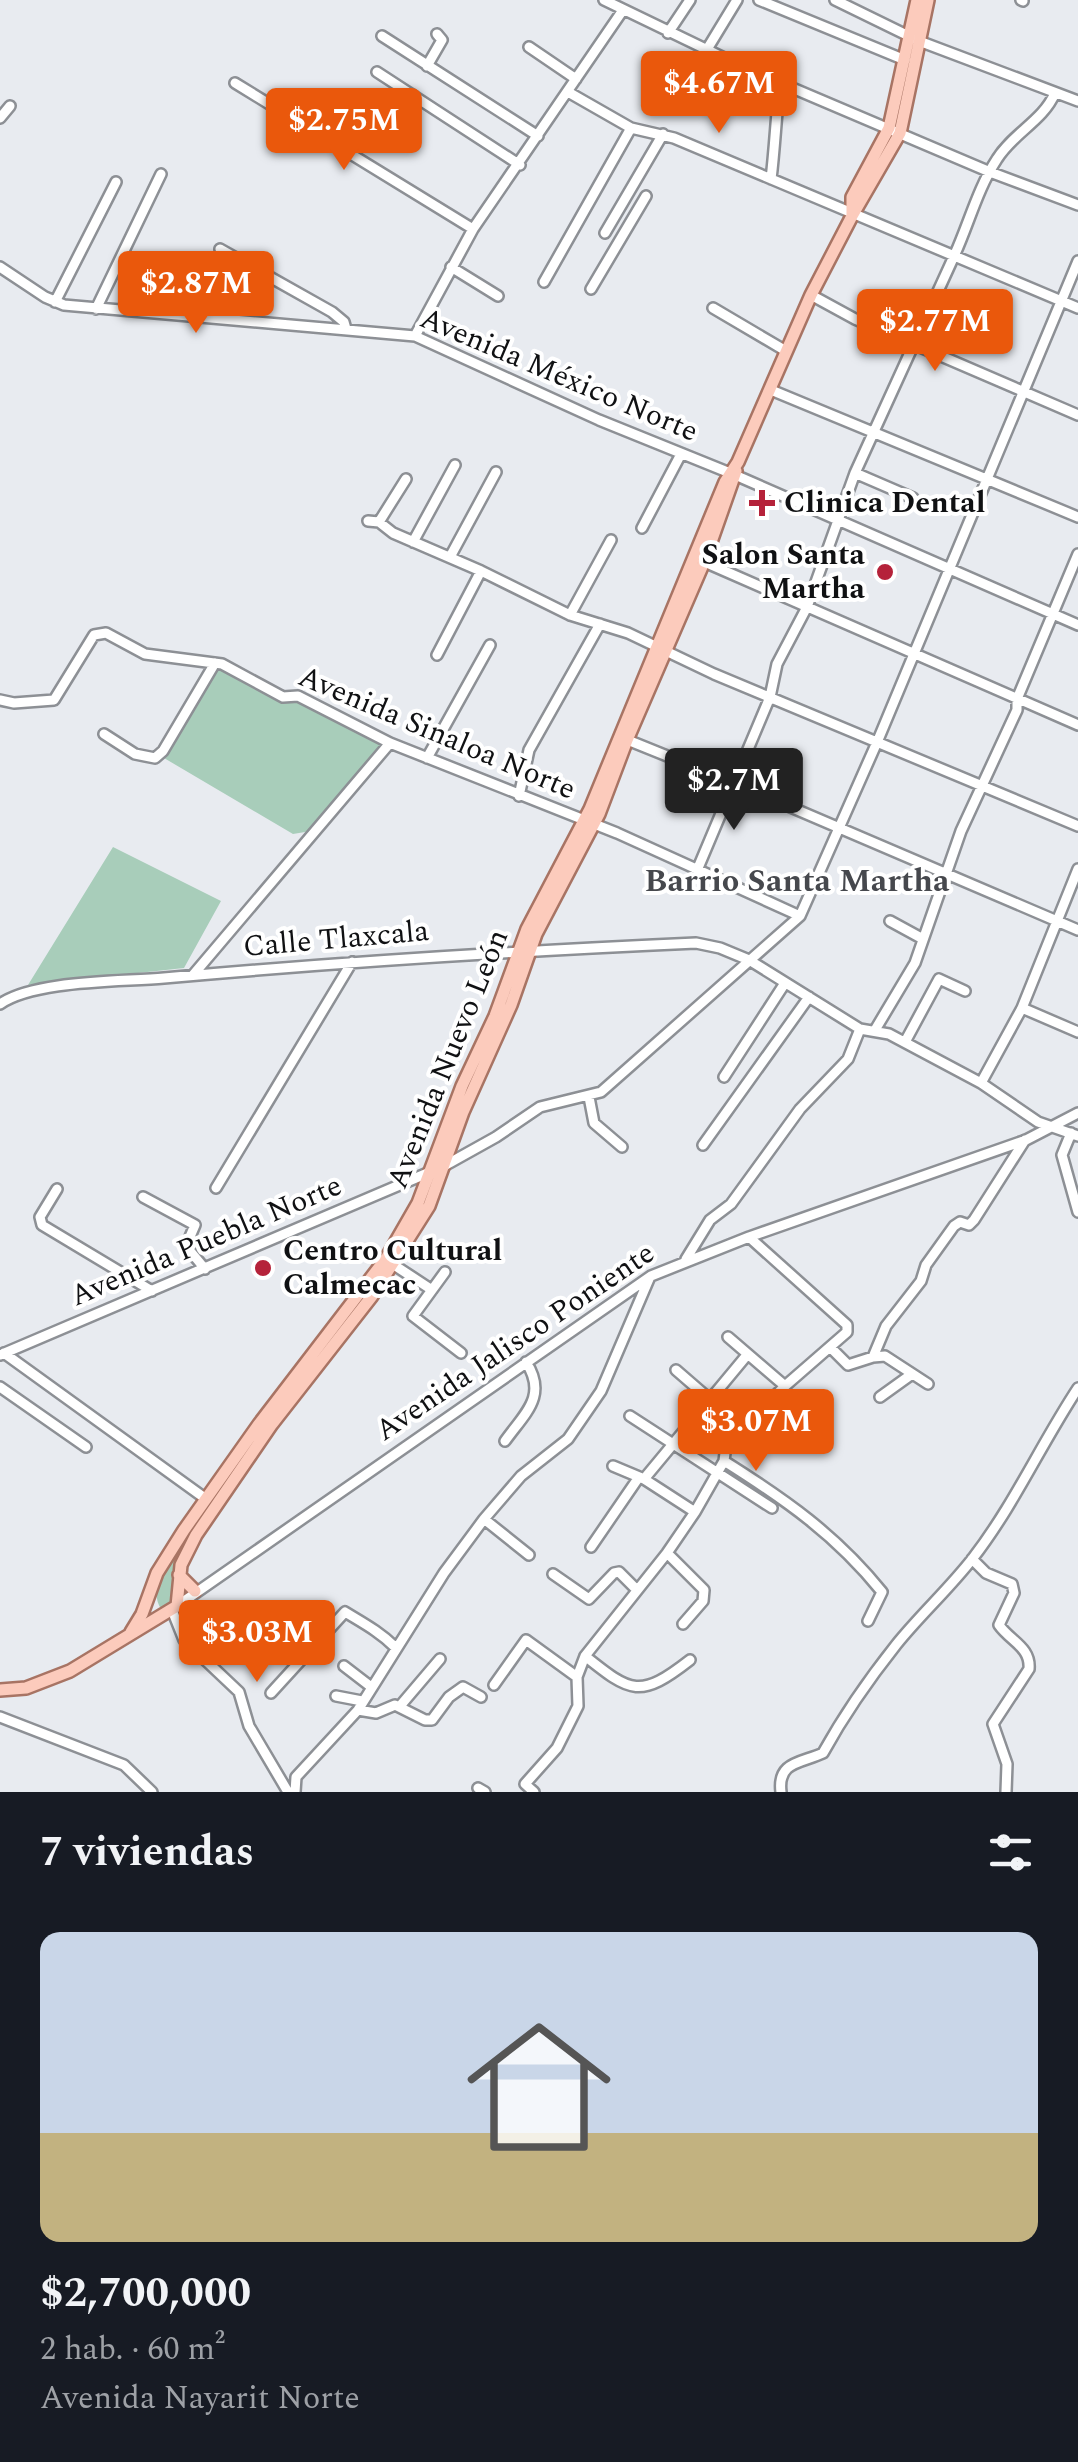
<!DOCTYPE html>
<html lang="es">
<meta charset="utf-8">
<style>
:root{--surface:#171b24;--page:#20242c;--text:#f1f3f6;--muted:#9ea1a6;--accent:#ea580c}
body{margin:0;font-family:Spectral,serif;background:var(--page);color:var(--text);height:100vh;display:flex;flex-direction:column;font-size:38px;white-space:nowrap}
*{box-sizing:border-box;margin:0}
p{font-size:32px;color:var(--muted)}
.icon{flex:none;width:55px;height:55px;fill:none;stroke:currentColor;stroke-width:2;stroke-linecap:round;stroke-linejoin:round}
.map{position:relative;height:1792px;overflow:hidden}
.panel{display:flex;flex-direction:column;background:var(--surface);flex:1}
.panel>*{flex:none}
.price{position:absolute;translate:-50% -85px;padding:0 22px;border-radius:10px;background:var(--accent);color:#fff;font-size:32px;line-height:65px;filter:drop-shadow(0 2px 5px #0008)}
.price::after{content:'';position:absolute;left:50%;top:60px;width:30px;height:22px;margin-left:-15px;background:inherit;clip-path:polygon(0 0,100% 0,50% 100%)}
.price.on{background:#222;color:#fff}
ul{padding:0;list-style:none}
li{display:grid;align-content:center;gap:20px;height:530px;padding:0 40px}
li span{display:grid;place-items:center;height:310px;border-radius:20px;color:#555}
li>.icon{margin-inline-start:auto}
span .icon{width:180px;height:180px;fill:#fffc;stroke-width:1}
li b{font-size:42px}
h2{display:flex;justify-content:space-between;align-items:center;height:120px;padding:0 40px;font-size:42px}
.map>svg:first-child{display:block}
.green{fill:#a8cdba}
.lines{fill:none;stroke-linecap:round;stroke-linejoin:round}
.minor-casing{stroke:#8d9095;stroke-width:14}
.major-casing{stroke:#a87464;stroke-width:16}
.minor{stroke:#fff;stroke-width:9}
.major{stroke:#fccbbc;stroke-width:11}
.poi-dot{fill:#b5223a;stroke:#fff;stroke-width:4}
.labels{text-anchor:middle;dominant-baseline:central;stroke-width:8;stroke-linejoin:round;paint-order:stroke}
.street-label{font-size:30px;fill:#101113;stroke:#fff}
.poi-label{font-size:30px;font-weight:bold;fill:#101113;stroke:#fff;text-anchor:start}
.neighbourhood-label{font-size:32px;font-weight:bold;fill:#46484d;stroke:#fff}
</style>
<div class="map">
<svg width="1078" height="1792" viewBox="0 0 1078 1792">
<rect width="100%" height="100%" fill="#e8ebf0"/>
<!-- green -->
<path class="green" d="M219,665L292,697L384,744L311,831L293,834L164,758Z
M113,847L221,901L184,968L28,985Z
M442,1168L409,1241L179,1559L176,1602L161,1609C148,1588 168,1574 172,1554L327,1339Z"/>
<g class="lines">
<!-- minor casing -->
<g class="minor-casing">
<path id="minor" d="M604,0L745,68L990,172L1078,205
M759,0L905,60
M835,0L919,41L1078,101
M1021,0L1023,1
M668,33L690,0
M382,36L538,136
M529,47L576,79
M706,51L737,0
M427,66L442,40L437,34
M377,72L520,165
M235,83L473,229
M568,92L631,128L674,138L1078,308
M0,118L10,106
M771,179C775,146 776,115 780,83
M605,233L663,134
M220,249L332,312L344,322L346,329
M0,267L45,297L64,305L415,336L599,420L735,475L1078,625
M451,267L498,296
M544,282L631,128
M591,289L646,196
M811,295L855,319L1078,415
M55,302L116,182
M713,308L786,351
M96,309L161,174
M415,336L473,229L623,10
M771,390L1078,517
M855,473L913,498
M368,521L379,522L393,533L481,571L570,615L628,633L714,674L1078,826
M379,522L406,479
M642,528L681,454
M413,542L455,465
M450,557L496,472
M702,561L1078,725
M570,615L611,540
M437,655L481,571
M0,700L14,703L54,700L94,635L106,633L145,654L222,664L283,697L298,696L390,743L617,833L800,916
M104,734L135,754L155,758L163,751L215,663
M625,739L734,783L1078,930
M427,758L490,645
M519,796L529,750L600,624
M698,868L770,697L777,664L807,607L855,473L955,254C969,223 978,188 997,159C1013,133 1043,121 1055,93
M890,921L923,939
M193,975L390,743
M0,1004C35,980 120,982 164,978C341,962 518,951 696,943L720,948L749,960L860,1029L889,1034L981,1083L1038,1122L1078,1136
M1022,1008L1078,1032
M875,1030L915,963L961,831L1017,710V699L1078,554
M905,1042L939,979L965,991
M724,1077L785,983
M981,1083L1022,1008L1078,869
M589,1097L594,1123L622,1147
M1071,1133L1062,1155L1078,1212
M703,1145L809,997
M444,1166L496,1137L540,1107L601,1092L800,916L878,740L1078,261
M216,1188L352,962
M57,1189L40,1217L42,1225L152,1291
M143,1197L195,1225L186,1246L205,1269
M686,1259L710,1220L731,1204L800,1109L848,1059L860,1029
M394,1265L432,1290
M445,1272L413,1316L461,1353
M728,1337L785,1386
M830,1347L848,1365L873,1357L886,1326L921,1281L926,1265L954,1226L960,1222L969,1225L974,1220L1025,1140
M4,1353L206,1499
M0,1355L430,1172
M873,1357L885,1356L928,1384
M676,1370L744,1429
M0,1387L86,1447
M880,1397L912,1374
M630,1416L772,1508
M505,1441C525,1413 548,1396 526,1362
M724,1461C786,1500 836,1535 882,1592L868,1621
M613,1466L644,1479L695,1512
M644,1479L747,1355
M484,1519L529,1555
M591,1547L639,1477
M667,1553L704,1590L703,1601L683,1624
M972,1559L986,1573L1012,1584L1014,1593L999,1625C1010,1641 1031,1647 1029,1669L993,1724L1007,1764L1006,1792
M553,1574L589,1599L614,1573L619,1572L637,1590
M177,1606L651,1276L749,1237L1026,1140L1078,1113
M172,1610L184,1640L239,1692L249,1726L288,1792
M585,1656C631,1693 640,1699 690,1660
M344,1666L370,1686
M494,1685L526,1640L577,1677
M271,1693L345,1612C363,1623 380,1632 395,1647
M336,1696L362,1701
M400,1706L440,1659
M358,1710L376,1713L395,1705L425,1720H432L449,1697L463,1687L481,1697
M0,1717L124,1765L152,1792
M478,1788L485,1792
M295,1792L296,1777L358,1710L444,1573L484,1519L521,1476L568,1439L601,1391L649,1279
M534,1792L525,1784L557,1748L578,1706L577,1677L585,1656L667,1553L695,1512L724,1461L726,1445L785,1386L847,1332V1325L749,1237
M781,1792C777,1761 802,1763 823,1753C844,1715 869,1679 896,1645C920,1615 949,1589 973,1558C1014,1505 1041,1444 1078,1388"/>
</g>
<!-- major casing -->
<g class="major-casing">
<path id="major" d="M852,216V197L889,128L917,0
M179,1575L195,1591
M131,1632L142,1614L157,1573L184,1530L259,1424L387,1257L418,1203L462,1086L495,1016L527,929L590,809L725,482L738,462L811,295L852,216L900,133L928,0
M0,1690L26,1688L70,1671L177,1606L181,1565L196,1535L272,1424L372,1296L429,1206L463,1112L511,1005L536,934L599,814L627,740L704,562L736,471"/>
</g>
<!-- minor -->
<use href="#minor" class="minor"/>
<!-- major -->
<use href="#major" class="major"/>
</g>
<!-- markers -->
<g class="poi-dot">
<path d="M757 488h10v10h10v10h-10v10h-10v-10h-10v-10h10z"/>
<circle cx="885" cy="572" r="10"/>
<circle cx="263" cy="1268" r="10"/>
</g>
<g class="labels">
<!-- street labels -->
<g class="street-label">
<text transform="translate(559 375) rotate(23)">Avenida México Norte</text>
<text transform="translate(437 733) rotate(23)">Avenida Sinaloa Norte</text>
<text transform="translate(336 939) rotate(-5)">Calle Tlaxcala</text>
<text transform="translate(448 1059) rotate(-68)">Avenida Nuevo León</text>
<text transform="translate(206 1241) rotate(-23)">Avenida Puebla Norte</text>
<text transform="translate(515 1342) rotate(-34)">Avenida Jalisco Poniente</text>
</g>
<!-- poi labels -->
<g class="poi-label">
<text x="784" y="503">Clinica Dental</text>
<text x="865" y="555" text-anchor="end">Salon Santa<tspan x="865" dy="34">Martha</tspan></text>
<text x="283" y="1251">Centro Cultural<tspan x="283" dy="34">Calmecac</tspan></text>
</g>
<!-- neighbourhood labels -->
<g class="neighbourhood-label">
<text x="797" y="881">Barrio Santa Martha</text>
</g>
</g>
</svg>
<b class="price" style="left:719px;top:136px">$4.67M</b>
<b class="price" style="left:344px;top:173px">$2.75M</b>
<b class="price" style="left:196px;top:336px">$2.87M</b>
<b class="price" style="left:935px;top:374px">$2.77M</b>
<b class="price on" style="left:734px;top:833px">$2.7M</b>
<b class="price" style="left:756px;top:1474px">$3.07M</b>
<b class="price" style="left:257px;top:1685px">$3.03M</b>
</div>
<section class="panel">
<h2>7 viviendas<svg class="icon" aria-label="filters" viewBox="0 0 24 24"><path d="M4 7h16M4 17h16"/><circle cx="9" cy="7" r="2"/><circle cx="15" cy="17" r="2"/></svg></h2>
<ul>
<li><span style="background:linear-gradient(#c9d6e8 65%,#c2b280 0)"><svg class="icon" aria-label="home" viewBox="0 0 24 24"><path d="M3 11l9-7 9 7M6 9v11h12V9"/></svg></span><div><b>$2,700,000</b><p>2 hab. · 60 m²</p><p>Avenida Nayarit Norte</p></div></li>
</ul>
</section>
